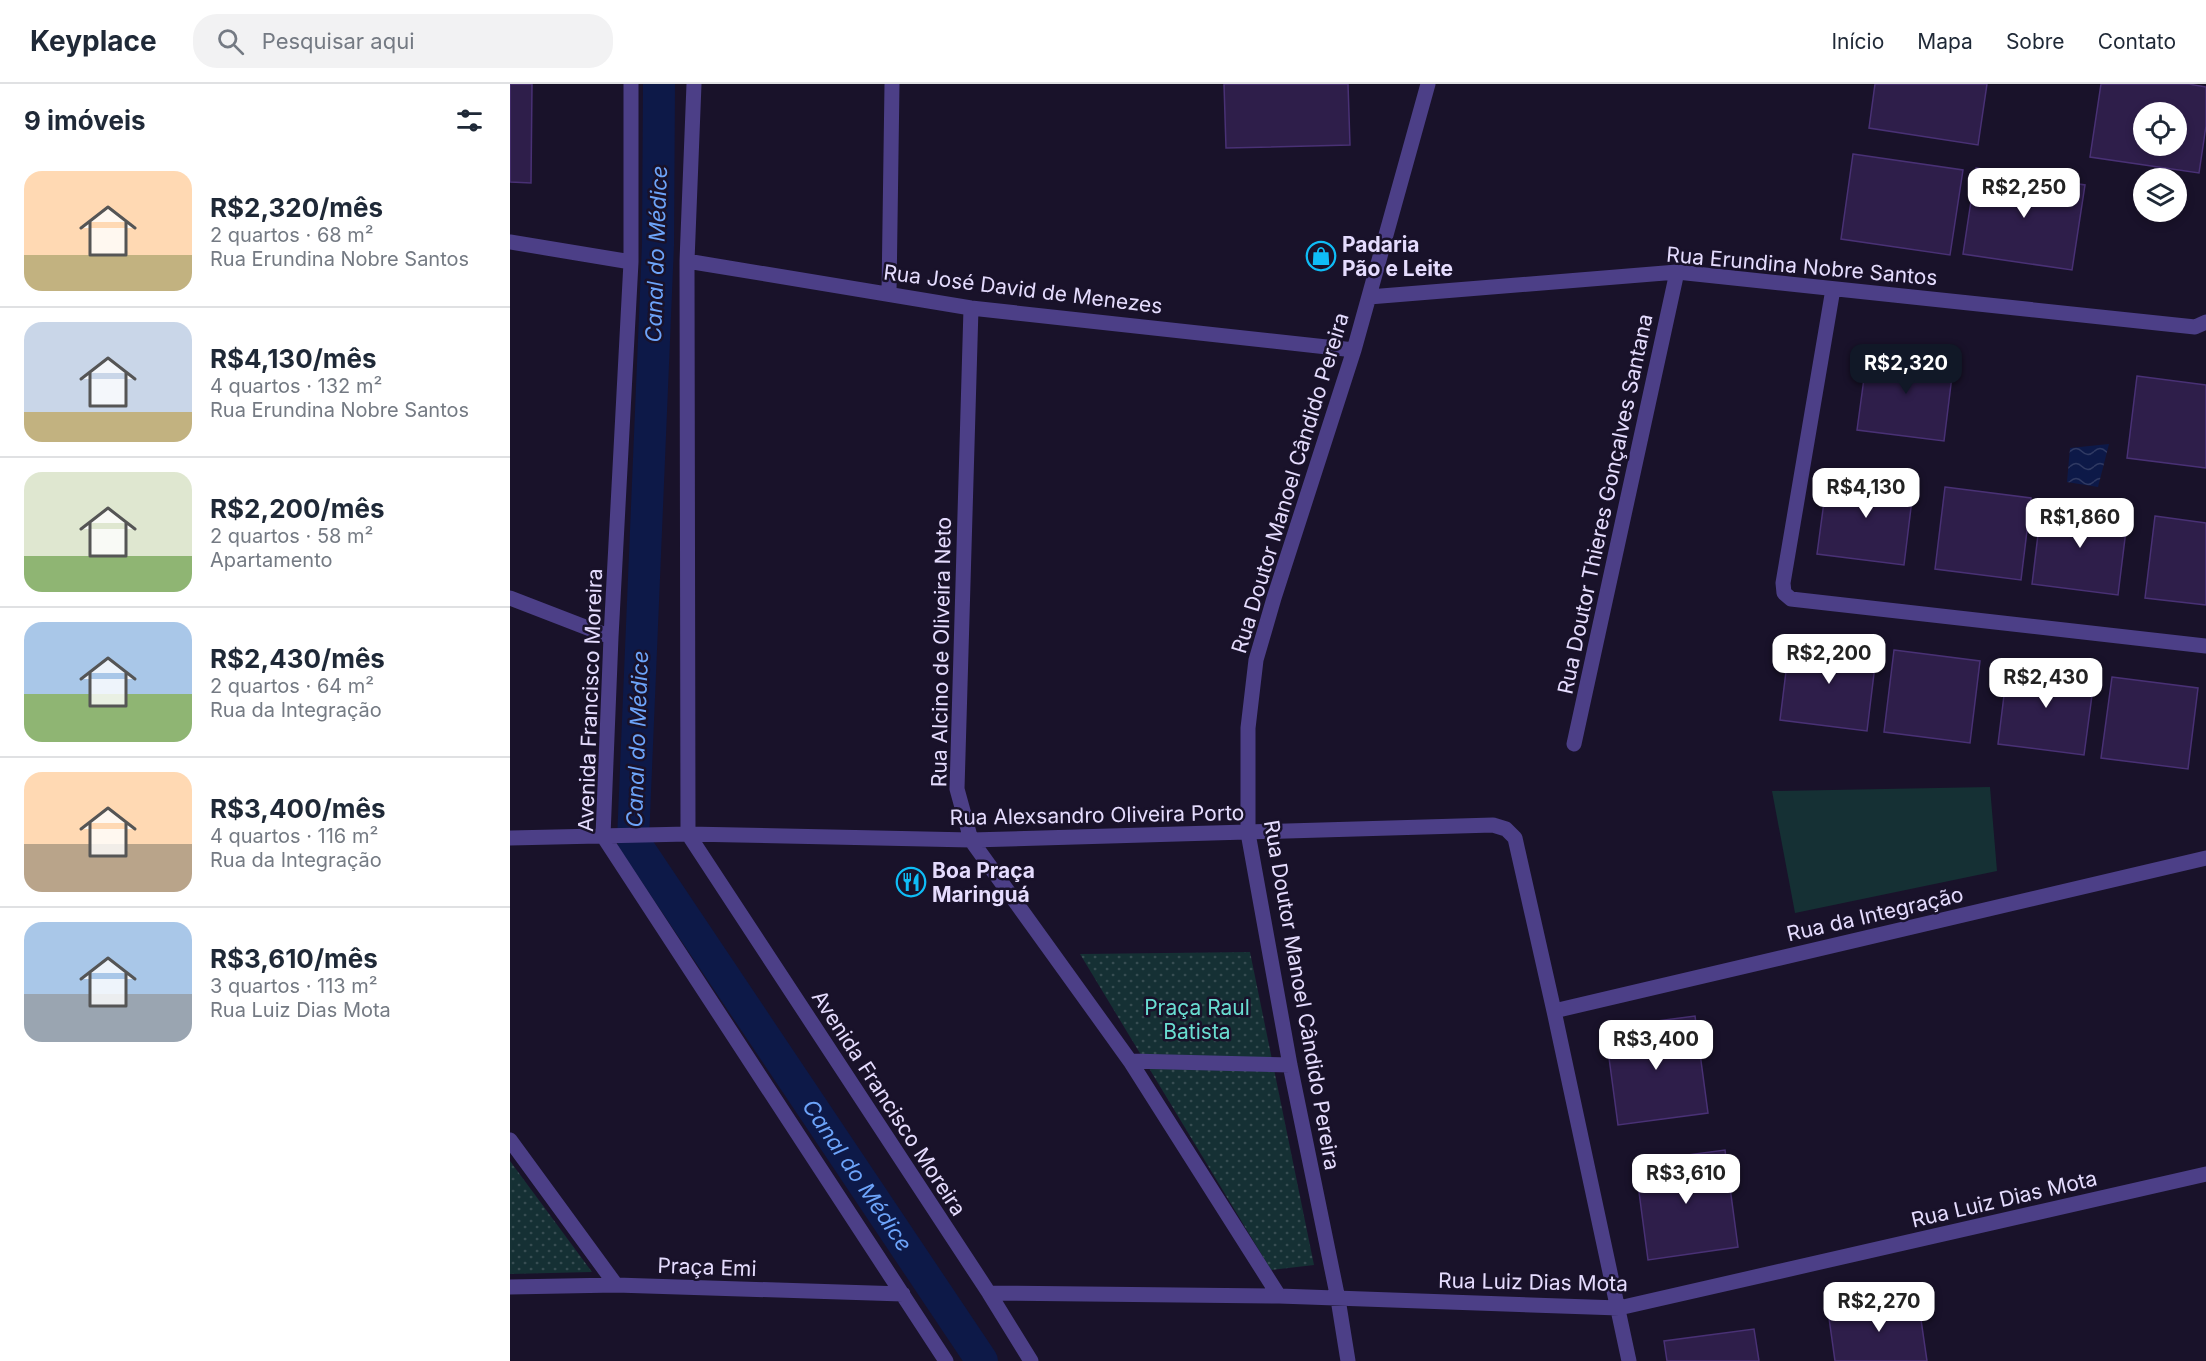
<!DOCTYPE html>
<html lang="pt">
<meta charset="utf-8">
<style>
:root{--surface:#fff;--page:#f2f2f3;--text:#1f2937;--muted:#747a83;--line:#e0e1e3;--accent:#111827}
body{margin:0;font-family:Inter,sans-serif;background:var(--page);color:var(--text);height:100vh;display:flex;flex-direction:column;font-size:22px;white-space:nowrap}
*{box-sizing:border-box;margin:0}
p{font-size:20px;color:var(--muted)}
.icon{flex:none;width:33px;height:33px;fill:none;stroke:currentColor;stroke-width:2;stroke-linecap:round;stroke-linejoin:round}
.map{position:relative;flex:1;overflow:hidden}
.panel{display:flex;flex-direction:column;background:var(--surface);width:510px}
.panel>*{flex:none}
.buttons{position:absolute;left:1623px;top:18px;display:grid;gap:12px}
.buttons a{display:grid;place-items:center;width:54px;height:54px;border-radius:50%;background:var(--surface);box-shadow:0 3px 9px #0003;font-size:30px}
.price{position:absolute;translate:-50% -51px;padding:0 14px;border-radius:12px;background:#fff;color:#222;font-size:20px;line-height:39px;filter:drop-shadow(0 2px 3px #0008)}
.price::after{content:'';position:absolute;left:50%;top:36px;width:18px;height:14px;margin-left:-9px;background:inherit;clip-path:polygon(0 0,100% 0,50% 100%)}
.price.on{background:var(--accent);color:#fff}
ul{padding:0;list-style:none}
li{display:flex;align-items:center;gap:18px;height:150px;padding:0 24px}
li+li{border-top:2px solid var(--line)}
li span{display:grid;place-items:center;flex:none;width:168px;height:120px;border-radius:18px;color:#555}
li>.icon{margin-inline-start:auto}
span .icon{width:72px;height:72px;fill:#fffc;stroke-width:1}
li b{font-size:26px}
h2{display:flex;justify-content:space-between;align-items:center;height:72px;padding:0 24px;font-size:26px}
header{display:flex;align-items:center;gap:36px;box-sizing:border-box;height:84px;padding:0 30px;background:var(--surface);border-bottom:2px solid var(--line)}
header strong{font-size:28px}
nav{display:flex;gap:33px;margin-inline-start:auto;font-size:21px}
.search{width:420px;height:54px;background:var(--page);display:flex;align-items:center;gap:15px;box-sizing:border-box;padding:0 21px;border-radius:24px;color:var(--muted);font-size:22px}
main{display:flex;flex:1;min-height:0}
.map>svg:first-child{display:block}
.green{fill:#153034}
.park{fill:url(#park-dots)}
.water{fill:url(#water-waves)}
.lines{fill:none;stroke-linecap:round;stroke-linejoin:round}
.canal{stroke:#0d1948;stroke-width:32}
.building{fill:#2e1e4a;stroke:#493175;stroke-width:1.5;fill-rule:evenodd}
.minor{stroke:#4c3f87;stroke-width:15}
.labels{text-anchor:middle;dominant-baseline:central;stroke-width:5;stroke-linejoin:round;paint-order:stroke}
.poi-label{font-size:21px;font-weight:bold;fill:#e5dcfe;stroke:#19122a;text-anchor:start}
.street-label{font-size:21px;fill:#e5dcfe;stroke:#19122a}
.park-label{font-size:21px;fill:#69ddd1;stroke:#19122a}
.water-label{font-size:22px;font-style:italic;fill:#6da4fa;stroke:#19122a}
</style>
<header>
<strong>Keyplace</strong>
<div class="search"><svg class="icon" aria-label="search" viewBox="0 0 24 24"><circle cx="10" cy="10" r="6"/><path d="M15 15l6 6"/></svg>Pesquisar aqui</div>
<nav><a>Início</a><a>Mapa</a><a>Sobre</a><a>Contato</a></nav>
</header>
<main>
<section class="panel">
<h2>9 imóveis<svg class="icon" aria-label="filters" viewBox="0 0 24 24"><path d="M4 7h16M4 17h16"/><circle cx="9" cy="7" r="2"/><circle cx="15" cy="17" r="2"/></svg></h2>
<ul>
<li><span style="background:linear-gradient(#ffd9b3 70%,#c2b280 0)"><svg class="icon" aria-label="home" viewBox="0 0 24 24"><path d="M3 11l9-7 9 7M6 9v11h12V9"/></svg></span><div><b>R$2,320/mês</b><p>2 quartos · 68 m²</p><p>Rua Erundina Nobre Santos</p></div></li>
<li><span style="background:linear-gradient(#c9d6e8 75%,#c2b280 0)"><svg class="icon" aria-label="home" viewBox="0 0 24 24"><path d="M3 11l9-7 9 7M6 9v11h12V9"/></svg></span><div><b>R$4,130/mês</b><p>4 quartos · 132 m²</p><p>Rua Erundina Nobre Santos</p></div></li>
<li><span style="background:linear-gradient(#dfe7d0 70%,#8fb573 0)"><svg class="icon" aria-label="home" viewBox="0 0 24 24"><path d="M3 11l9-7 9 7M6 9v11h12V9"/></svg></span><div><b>R$2,200/mês</b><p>2 quartos · 58 m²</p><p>Apartamento</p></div></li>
<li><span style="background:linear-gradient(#a9c7e8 60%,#8fb573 0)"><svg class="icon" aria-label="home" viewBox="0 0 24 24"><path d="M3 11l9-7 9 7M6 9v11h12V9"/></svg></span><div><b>R$2,430/mês</b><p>2 quartos · 64 m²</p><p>Rua da Integração</p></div></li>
<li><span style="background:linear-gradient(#ffd9b3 60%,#b9a48a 0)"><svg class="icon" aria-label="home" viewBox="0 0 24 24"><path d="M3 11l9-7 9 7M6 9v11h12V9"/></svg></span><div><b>R$3,400/mês</b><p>4 quartos · 116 m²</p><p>Rua da Integração</p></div></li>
<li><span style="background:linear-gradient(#a9c7e8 60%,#9aa5b1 0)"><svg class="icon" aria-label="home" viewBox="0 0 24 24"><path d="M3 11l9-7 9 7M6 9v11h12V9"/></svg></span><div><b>R$3,610/mês</b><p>3 quartos · 113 m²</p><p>Rua Luiz Dias Mota</p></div></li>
</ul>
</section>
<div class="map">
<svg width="1696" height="1277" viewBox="0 0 1696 1277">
<defs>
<pattern id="park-dots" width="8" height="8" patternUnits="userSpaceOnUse" patternTransform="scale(1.5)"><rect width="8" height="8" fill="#153034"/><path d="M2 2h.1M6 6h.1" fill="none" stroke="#374d52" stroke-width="1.8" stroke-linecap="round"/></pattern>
<pattern id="water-waves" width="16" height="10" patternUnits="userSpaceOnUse" patternTransform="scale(1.5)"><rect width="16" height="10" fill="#0d1948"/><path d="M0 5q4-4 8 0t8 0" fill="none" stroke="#303a63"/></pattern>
</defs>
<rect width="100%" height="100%" fill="#19122a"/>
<!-- green -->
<path class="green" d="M1480,703L1487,787L1285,829L1262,707Z"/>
<!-- park -->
<path class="park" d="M740,868L804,1181L761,1186L570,870Z
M0,1077L82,1188L0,1190Z"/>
<!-- water -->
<path class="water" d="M1599,360L1588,403L1557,398L1560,364Z"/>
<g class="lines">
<!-- canal -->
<path class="canal" id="s1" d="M149,0L148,161L123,756L472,1277"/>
</g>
<!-- building -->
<path class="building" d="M0,0H22L21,99L0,98Z
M714,0H838L840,61L716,64Z
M1365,0H1477L1468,61L1359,44Z
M1591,0H1679L1696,3V42L1689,89L1580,73ZM1634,28H1666V62H1634Z
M1343,70L1453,86L1440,171L1331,155Z
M1466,84L1575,101L1562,186L1453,170Z
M1358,265L1444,276L1434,357L1347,346Z
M1627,292L1696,301V384L1617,374Z
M1318,388L1404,399L1394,481L1307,470Z
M1435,403L1521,414L1511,496L1425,485Z
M1532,418L1618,430L1608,511L1522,500Z
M1645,432L1696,439V521L1635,514Z
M1280,555L1367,565L1357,647L1270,636Z
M1384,566L1470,577L1460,659L1374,648Z
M1498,579L1585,589L1574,671L1488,660Z
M1602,593L1688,604L1678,685L1591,674Z
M1185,932L1198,1029L1108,1041L1095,944Z
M1215,1066L1228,1163L1138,1176L1125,1078Z
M1408,1215L1417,1277H1325L1318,1227Z
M1244,1245L1249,1277H1157L1154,1257Z"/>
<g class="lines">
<!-- minor -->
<path class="minor" d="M121,0V178L101,553L93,752L436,1277
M184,0L177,177L178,750L479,1209L521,1277
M0,158L121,178
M177,177L461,224L844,266
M1323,205L1273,499L1274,509L1281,515L1696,562
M379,209L382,0
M859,213L1167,188L1685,243L1696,238
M461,224L447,705L461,756L620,977L769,1212
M0,514L101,553
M1064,660L1167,188
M0,754L178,750L461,756L983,741L996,745L1005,754L1044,927L1119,1277
M1044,927L1696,774
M620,977L780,981
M0,1056L106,1201
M0,1203L106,1201L393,1210
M479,1209L769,1212L1109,1224L1696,1090
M838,1277L828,1215L780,981L738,749V644L746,576L764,514L844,266L918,0"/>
</g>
<!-- icons -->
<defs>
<g id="shop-ring" transform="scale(1.5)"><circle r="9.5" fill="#19122a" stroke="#0fbdf7" stroke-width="1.5"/><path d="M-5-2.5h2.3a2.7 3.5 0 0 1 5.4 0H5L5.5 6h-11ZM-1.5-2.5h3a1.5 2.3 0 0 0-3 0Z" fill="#0fbdf7"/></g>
<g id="restaurant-ring" transform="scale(1.5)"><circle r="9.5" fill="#19122a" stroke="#0fbdf7" stroke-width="1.5"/><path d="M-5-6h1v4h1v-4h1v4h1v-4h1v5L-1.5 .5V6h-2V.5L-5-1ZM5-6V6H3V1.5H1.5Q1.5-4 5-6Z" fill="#0fbdf7"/></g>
</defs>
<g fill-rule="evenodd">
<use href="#shop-ring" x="811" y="172"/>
<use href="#restaurant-ring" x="401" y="798"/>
</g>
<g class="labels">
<!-- poi labels -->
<g class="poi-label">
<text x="832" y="160">Padaria<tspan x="832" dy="24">Pão e Leite</tspan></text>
<text x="422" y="786">Boa Praça<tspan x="422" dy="24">Maringuá</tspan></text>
</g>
<!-- street labels -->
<g class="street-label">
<text transform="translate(1292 182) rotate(5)">Rua Erundina Nobre Santos</text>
<text transform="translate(513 205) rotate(7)">Rua José David de Menezes</text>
<text transform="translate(780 399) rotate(-73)">Rua Doutor Manoel Cândido Pereira</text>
<text transform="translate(1095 420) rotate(-78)">Rua Doutor Thieres Gonçalves Santana</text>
<text transform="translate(431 568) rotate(-89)">Rua Alcino de Oliveira Neto</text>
<text transform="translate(80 616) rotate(-88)">Avenida Francisco Moreira</text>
<text transform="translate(587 731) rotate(-1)">Rua Alexsandro Oliveira Porto</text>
<text transform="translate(1365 830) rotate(-13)">Rua da Integração</text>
<text transform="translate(792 911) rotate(80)">Rua Doutor Manoel Cândido Pereira</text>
<text transform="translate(379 1019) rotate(57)">Avenida Francisco Moreira</text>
<text transform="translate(1494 1115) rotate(-13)">Rua Luiz Dias Mota</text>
<text transform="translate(197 1183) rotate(2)">Praça Emi</text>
<text transform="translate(1023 1198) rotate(1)">Rua Luiz Dias Mota</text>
</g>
<!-- park labels -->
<g class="park-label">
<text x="687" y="923">Praça Raul<tspan x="687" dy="24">Batista</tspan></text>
</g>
<!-- water labels -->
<g class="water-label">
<text transform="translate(146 170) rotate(-88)">Canal do Médice</text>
<text transform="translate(127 655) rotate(-88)">Canal do Médice</text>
<text stroke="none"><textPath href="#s1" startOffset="1160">Canal do Médice</textPath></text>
</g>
</g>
</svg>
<div class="buttons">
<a><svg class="icon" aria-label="locate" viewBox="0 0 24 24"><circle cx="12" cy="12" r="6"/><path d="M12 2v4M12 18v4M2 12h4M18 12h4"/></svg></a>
<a><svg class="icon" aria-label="layers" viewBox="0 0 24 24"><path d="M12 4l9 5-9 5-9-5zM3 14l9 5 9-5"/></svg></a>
</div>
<b class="price" style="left:1514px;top:135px">R$2,250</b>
<b class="price on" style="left:1396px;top:311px">R$2,320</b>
<b class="price" style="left:1356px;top:435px">R$4,130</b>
<b class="price" style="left:1570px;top:465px">R$1,860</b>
<b class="price" style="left:1319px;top:601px">R$2,200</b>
<b class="price" style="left:1536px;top:625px">R$2,430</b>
<b class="price" style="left:1146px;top:987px">R$3,400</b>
<b class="price" style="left:1176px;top:1121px">R$3,610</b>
<b class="price" style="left:1369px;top:1249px">R$2,270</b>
</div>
</main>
